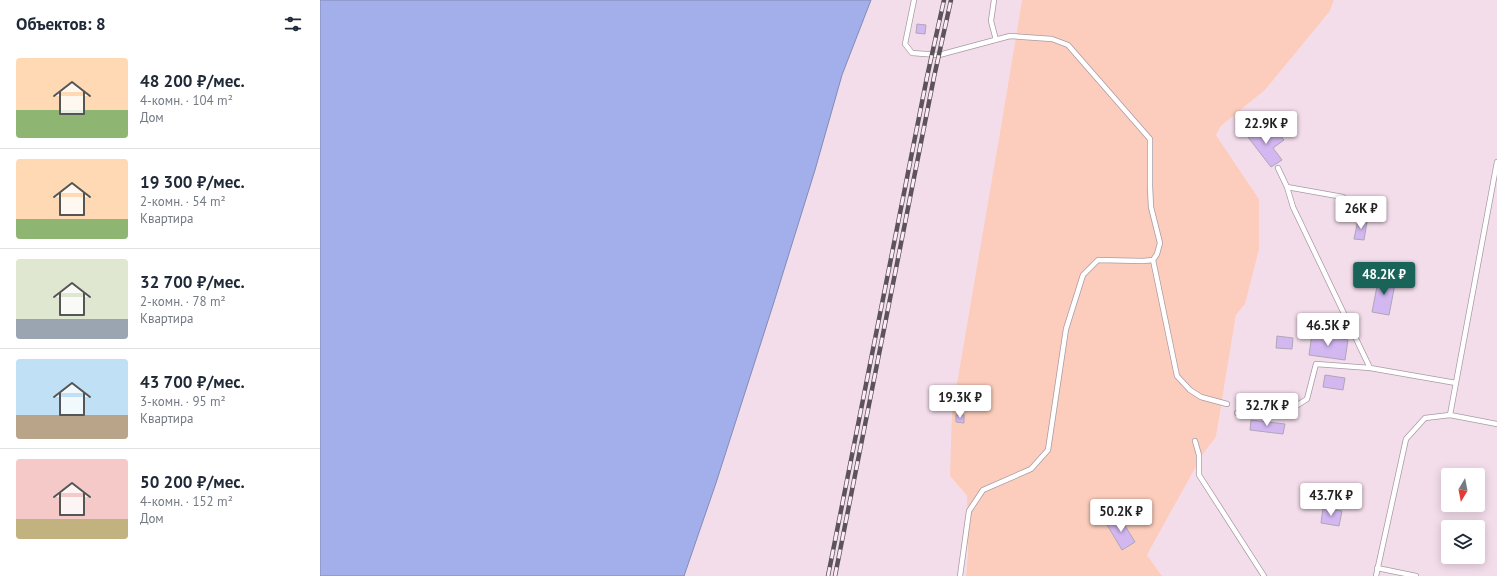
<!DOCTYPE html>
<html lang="ru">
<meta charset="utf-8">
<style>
:root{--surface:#fff;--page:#f6f6f7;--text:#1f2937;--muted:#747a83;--line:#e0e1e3;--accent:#1a6359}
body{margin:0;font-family:"PT Sans",sans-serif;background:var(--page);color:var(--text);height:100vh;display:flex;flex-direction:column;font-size:15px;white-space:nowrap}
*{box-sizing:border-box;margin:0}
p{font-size:13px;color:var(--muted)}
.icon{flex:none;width:22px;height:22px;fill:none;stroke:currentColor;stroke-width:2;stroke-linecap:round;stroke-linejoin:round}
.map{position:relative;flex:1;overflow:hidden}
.drawer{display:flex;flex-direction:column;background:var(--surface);width:320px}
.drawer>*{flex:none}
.needle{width:26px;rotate:190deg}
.controls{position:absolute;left:1121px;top:468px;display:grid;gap:8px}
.controls a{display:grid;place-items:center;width:44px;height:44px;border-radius:4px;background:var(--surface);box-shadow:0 2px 10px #0003;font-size:20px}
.price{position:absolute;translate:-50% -34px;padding:0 9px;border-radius:4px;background:#fff;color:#222;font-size:13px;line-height:26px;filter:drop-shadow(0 1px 2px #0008)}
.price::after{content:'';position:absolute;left:50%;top:24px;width:12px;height:9px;margin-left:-6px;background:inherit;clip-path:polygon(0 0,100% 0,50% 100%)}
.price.active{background:var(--accent);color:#fff}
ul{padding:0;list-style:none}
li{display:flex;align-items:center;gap:12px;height:100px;padding:0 16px}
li+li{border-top:1px solid var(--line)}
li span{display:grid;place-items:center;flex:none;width:112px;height:80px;border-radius:4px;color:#555}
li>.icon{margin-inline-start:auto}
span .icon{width:48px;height:48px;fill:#fffc;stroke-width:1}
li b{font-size:17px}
h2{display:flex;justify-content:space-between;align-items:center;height:48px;padding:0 16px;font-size:17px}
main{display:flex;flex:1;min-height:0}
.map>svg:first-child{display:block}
.built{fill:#f3ddeb;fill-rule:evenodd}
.green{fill:#fccdbc}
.water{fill:#a3afea;stroke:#838ab4}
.building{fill:#d3b7f1;stroke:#aea7b6}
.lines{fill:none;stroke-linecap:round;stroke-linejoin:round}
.lane-casing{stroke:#a99aa4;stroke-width:6}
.lane{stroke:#fff;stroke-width:4.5}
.rail-casing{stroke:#5c545a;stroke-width:4.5}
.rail{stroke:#fcebf6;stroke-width:3;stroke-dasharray:9;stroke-linecap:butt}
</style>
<main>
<section class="drawer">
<h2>Объектов: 8<svg class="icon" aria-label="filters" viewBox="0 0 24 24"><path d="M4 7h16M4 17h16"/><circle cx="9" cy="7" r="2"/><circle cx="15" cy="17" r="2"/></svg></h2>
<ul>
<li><span style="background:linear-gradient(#ffd9b3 65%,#8fb573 0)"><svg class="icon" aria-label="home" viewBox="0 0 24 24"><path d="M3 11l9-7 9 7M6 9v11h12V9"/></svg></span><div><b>48 200 ₽/мес.</b><p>4-комн. · 104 m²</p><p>Дом</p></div></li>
<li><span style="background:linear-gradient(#ffd9b3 75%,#8fb573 0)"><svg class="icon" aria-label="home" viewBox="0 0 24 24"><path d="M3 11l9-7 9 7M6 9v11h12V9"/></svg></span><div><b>19 300 ₽/мес.</b><p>2-комн. · 54 m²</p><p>Квартира</p></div></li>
<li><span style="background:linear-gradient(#dfe7d0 75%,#9aa5b1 0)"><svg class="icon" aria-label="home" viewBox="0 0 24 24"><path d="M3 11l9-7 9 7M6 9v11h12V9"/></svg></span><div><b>32 700 ₽/мес.</b><p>2-комн. · 78 m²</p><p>Квартира</p></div></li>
<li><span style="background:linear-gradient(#bfe0f5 70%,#b9a48a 0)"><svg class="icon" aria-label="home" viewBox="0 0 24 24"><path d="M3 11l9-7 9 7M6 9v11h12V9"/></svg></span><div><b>43 700 ₽/мес.</b><p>3-комн. · 95 m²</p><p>Квартира</p></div></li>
<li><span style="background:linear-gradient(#f6c9c9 75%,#c2b280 0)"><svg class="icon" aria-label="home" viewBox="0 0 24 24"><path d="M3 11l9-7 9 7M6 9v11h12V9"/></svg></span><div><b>50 200 ₽/мес.</b><p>4-комн. · 152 m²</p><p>Дом</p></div></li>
</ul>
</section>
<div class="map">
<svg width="1177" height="576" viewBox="0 0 1177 576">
<rect width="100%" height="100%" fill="#fcebf6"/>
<!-- built -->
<path class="built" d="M551,0H702L678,144L630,476L647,496L648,551L646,576H364L396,483L454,302L495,170L522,75Z
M1014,0H1177V576H842L827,555L883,454L896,437L916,315L925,304L939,199L896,135L901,126L945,90L1010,11ZM1128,475H1158V505H1128ZM1128,527H1158V557H1128Z"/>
<!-- green -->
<path class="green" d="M702,0H1014L1010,11L945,90L901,126L896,135L939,199V249L925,304L916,315L896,437L883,454L827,555L842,576H646L648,551L647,496L630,476L632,413L678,144Z"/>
<!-- water -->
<path class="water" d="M0,0H551L522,75L495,170L454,302L396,483L364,576H0Z"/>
<!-- building -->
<path class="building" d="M597,24L606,25L605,34L596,33Z
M934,125L945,139L956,130L964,140L953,148L962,160L951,167L924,132Z
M1038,220L1047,222L1044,240L1034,239Z
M1059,276L1076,279L1069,315L1052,312Z
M992,334L1028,340L1025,360L989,355Z
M957,336L973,338L972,349L956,348Z
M1005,375L1025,378L1023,390L1003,387Z
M636,415H644V423L636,422Z
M931,420L965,424L963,434L930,430Z
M1003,508L1022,511L1019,526L1001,523Z
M799,516L815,542L802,550L786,523Z"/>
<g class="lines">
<!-- lane casing -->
<g class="lane-casing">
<path id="lane" d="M594,0L585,44L592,53L619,55L690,36L732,39L748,45L830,139V187L831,207L840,243L837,254L833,260L823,261L778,260L763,275L746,329L728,450L711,469L663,490L649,511L640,576
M674,0L671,21L676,40
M958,168L967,187L973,207L1050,368
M967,187L1023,197
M833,260L857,376L870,390L881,397L907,404
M917,413L962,415L987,399L996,364L1050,368L1136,383
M1130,415L1177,162
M875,441L879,455V475L944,576
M1057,568L1096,576
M1056,576L1086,439L1105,418L1130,415L1177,424"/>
</g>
<!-- lane -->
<use href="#lane" class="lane"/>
<!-- rail casing -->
<g class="rail-casing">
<path id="rail" d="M508,576L607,77L624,0
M515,576L614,77L631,0"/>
</g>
<!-- rail -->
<use href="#rail" class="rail"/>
</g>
</svg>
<div class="controls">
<a><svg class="needle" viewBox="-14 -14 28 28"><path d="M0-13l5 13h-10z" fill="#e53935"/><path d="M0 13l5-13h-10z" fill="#747a83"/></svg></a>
<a><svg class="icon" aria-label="layers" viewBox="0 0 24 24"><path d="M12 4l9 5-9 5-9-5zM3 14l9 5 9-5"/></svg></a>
</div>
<b class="price" style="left:946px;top:145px">22.9K ₽</b>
<b class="price" style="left:1041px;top:230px">26K ₽</b>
<b class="price active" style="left:1064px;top:296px">48.2K ₽</b>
<b class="price" style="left:1008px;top:347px">46.5K ₽</b>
<b class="price" style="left:640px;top:419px">19.3K ₽</b>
<b class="price" style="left:947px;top:427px">32.7K ₽</b>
<b class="price" style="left:1011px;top:517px">43.7K ₽</b>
<b class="price" style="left:801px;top:533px">50.2K ₽</b>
</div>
</main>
